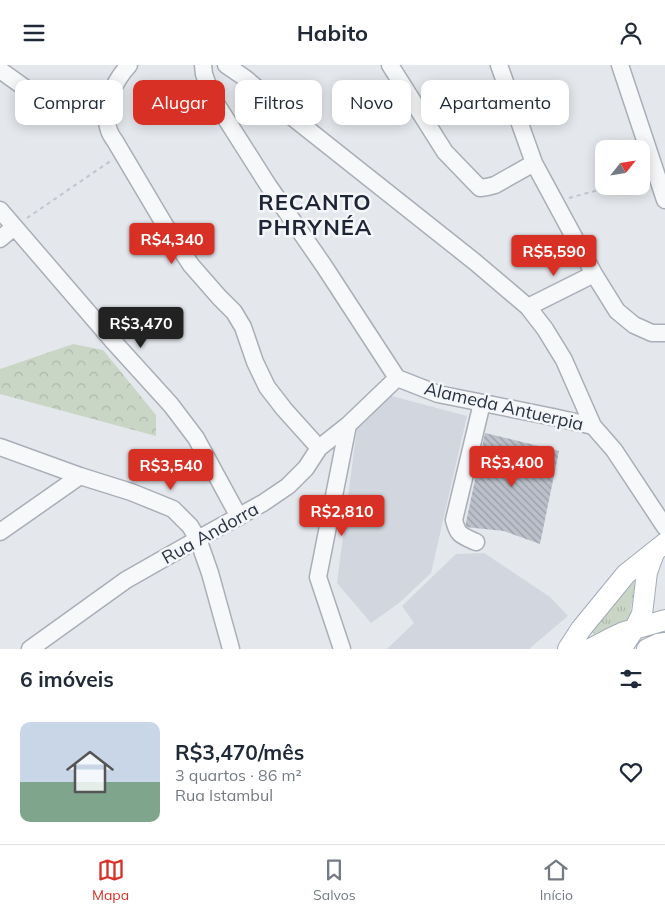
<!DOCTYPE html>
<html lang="pt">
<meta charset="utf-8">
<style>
:root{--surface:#fff;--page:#f2f2f3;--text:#1f2937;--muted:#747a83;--line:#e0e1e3;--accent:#d93025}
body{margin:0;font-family:Mulish,sans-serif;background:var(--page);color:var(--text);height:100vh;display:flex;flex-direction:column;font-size:19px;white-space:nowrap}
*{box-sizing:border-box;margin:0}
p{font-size:16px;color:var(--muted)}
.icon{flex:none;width:28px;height:28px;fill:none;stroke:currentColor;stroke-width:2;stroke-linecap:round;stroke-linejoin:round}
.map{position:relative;height:584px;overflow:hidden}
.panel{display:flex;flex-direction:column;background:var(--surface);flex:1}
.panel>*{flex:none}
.banner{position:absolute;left:15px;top:15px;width:635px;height:45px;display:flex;gap:10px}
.needle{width:32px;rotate:60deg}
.buttons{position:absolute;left:595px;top:75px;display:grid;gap:10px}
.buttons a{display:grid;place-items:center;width:55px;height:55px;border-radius:10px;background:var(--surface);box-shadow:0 2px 12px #0003;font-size:25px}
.price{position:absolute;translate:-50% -42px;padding:0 11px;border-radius:5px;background:var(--accent);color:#fff;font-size:16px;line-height:32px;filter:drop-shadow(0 1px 2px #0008)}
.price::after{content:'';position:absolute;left:50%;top:30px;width:15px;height:11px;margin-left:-8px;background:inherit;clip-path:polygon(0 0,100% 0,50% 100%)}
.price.current{background:#222;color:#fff}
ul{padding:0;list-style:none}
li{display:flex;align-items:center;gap:15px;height:125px;padding:0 20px}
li+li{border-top:1px solid var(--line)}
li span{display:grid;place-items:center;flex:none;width:140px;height:100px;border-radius:10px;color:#555}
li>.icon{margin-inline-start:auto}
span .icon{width:60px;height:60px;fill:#fffc;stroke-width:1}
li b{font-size:21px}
h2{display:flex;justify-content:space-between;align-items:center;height:60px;padding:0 20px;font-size:21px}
.tag{padding:0 18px;border-radius:10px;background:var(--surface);box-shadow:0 2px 12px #0003;font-size:18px;line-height:45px}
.tag.current{background:var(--accent);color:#fff}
header{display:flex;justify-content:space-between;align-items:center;height:65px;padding:0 20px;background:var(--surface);font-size:22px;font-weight:700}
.dock{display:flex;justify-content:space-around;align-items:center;height:70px;border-top:1px solid var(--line);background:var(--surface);font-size:14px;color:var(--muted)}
.dock a{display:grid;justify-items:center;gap:2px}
.dock .current{color:var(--accent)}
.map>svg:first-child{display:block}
.built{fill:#d2d6de}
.grass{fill:url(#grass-tufts)}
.forest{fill:url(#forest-crowns)}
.building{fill:url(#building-back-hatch)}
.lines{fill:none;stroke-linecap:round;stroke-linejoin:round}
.minor-casing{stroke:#a9aeb7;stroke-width:19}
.major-casing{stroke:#a3abb8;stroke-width:22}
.path{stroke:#c2c5cb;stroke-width:2;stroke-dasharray:4 4;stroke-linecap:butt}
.minor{stroke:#f7f8fa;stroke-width:16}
.major{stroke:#fff;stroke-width:20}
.labels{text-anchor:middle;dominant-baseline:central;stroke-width:5;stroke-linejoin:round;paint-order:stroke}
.street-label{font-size:18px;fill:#2b3445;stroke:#f4f6f9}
.district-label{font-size:22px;font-weight:bold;letter-spacing:1px;fill:#1d2536;stroke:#f4f6f9}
</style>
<header><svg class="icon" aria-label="menu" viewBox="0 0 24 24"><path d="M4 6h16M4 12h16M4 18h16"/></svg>Habito<svg class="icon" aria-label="person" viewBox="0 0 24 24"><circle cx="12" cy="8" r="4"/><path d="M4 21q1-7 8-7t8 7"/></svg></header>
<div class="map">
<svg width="665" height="584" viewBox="0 0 665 584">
<defs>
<pattern id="grass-tufts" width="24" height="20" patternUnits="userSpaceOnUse" patternTransform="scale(1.25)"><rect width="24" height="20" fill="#c9d6c5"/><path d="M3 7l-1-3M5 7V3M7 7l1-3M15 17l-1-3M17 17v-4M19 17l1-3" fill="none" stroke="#adb8ab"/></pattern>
<pattern id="forest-crowns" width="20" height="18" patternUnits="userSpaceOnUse" patternTransform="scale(1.25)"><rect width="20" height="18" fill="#c9d6c5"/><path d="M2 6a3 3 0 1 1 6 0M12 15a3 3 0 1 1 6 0" fill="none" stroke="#adb8ab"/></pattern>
<pattern id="building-back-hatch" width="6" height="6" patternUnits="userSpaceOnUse" patternTransform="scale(1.25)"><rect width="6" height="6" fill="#bbc0ca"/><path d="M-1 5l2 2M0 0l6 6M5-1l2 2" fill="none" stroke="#989da6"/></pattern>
</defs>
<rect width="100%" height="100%" fill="#e4e7ec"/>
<!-- built -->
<path class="built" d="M388,330L467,351L431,508L399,538L371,558L337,518L357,363L362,353Z
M484,488L550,532L568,551L530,583V584H387L414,558L402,541L456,489Z"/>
<!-- grass -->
<path class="grass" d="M636,515L629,555L593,569L590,564Z"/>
<!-- forest -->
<path class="forest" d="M73,279L103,285L156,350V371L0,329V304Z"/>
<!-- building -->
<path class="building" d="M485,368L559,386L540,479L504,466L465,462Z"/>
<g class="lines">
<!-- minor casing -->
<g class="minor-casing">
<path id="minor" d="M129,0C115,15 102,41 108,62C109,67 112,72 115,76L166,162L191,200L219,232L234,247L243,262L255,297L267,322L284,344L319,383
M203,0L204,9L212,32L268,120L324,201L397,313L438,329L553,352L593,361
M226,0L245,13L277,40L475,197L528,242L545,264L564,295L593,361L614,385L665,462
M390,0L445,87L474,117L480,123L487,122L495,120L534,98
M499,0L534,98L594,209L617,246L634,260L652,268H665
M620,0L665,135
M0,5L35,30
M0,145L112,275L171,340L196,373L239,452
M0,174L14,162
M528,242L594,209
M0,382L80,411L131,427L173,444L190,461L198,474L210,508L231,584
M0,467L80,411
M476,477C461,470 458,471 454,455L482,338
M30,584L126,515L198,474L263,438L288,421L306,403L319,383L348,360L397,313
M342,584L318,512L348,360"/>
</g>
<!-- major casing -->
<g class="major-casing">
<path id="major" d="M568,584L581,564L626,509L665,478
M590,584L611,573L624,567L665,555
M621,584L635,563L642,549L647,507L654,488
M647,584L658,579L665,578"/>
</g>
<!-- path -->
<path class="path" d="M569,133L613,121
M27,153L112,95"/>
<!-- minor -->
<use href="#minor" class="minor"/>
<!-- major -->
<use href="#major" class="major"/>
</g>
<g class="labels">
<!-- street labels -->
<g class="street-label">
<text transform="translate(504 341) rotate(13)">Alameda Antuerpia</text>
<text transform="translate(210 468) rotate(-29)">Rua Andorra</text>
</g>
<!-- district labels -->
<g class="district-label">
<text x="315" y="137">RECANTO<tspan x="315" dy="25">PHRYNÉA</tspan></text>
</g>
</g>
</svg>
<div class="buttons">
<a><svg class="needle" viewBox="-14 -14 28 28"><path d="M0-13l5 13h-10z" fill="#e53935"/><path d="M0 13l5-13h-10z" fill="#747a83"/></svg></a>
</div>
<b class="price" style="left:172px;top:200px">R$4,340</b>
<b class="price" style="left:554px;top:212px">R$5,590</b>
<b class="price current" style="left:141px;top:284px">R$3,470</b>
<b class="price" style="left:512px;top:423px">R$3,400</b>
<b class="price" style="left:171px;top:426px">R$3,540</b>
<b class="price" style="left:342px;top:472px">R$2,810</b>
<div class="banner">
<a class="tag">Comprar</a>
<a class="tag current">Alugar</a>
<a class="tag">Filtros</a>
<a class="tag">Novo</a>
<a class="tag">Apartamento</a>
</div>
</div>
<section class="panel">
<h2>6 imóveis<svg class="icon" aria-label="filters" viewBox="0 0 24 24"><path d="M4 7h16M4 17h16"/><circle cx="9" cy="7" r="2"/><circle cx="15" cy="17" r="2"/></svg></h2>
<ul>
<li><span style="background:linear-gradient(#c9d6e8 60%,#7fa58c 0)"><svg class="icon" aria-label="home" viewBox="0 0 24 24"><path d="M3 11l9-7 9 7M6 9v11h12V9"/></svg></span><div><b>R$3,470/mês</b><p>3 quartos · 86 m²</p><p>Rua Istambul</p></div><svg class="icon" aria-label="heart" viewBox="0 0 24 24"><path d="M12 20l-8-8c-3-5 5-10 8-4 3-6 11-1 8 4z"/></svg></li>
</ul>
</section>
<nav class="dock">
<a class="current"><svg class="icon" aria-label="map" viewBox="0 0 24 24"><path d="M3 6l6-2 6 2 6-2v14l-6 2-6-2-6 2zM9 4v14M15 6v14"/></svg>Mapa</a>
<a><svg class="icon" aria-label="saved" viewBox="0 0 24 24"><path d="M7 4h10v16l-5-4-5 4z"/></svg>Salvos</a>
<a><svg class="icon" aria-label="home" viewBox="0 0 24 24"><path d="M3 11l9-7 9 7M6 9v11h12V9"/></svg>Início</a>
</nav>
